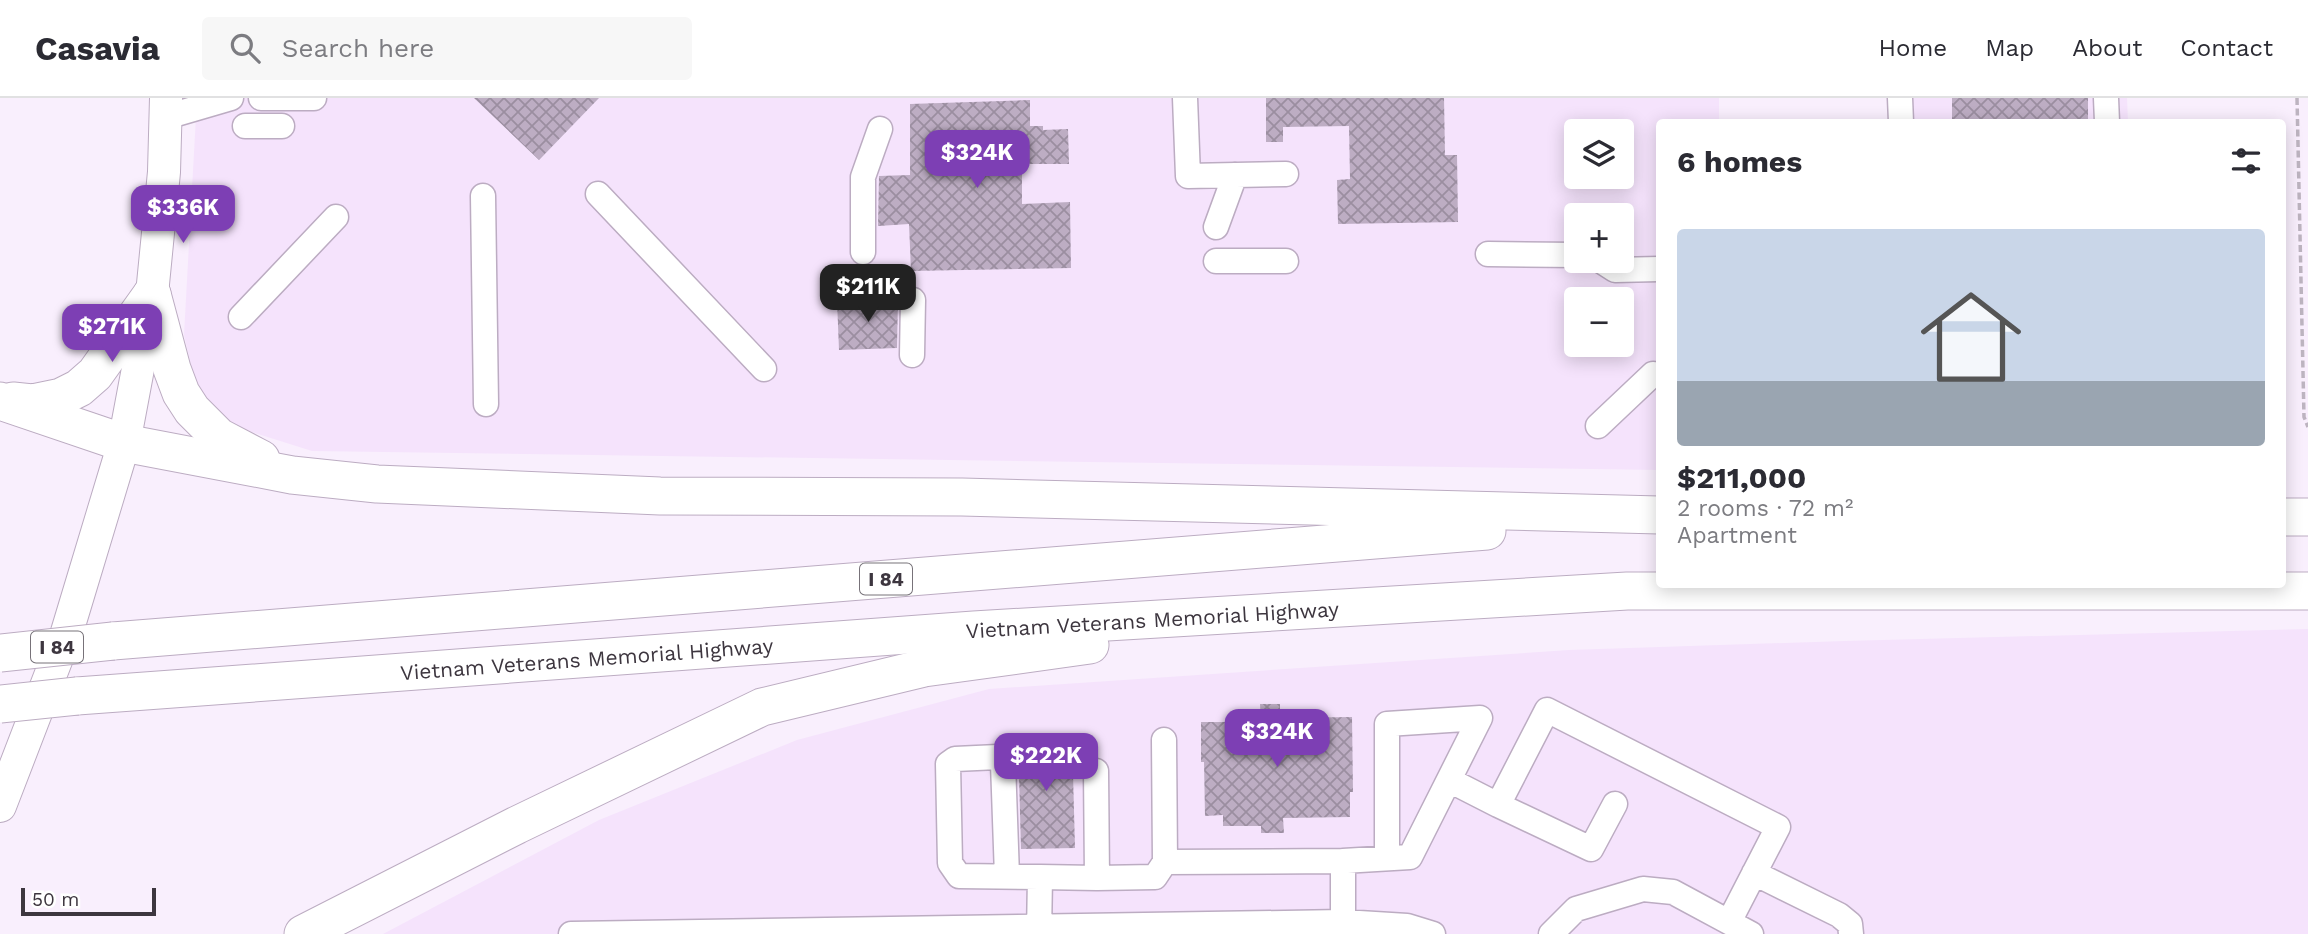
<!DOCTYPE html>
<meta charset="utf-8">
<style>
:root{--surface:#fff;--page:#f7f7f7;--text:#2b2b33;--muted:#7c7c81;--line:#e1e1e2;--accent:#7d3fb4}
body{margin:0;font-family:"Work Sans",sans-serif;background:var(--page);color:var(--text);height:100vh;display:flex;flex-direction:column;font-size:26px;white-space:nowrap}
*{box-sizing:border-box;margin:0}
p{font-size:23px;color:var(--muted)}
.icon{flex:none;width:38px;height:38px;fill:none;stroke:currentColor;stroke-width:2;stroke-linecap:round;stroke-linejoin:round}
.map{position:relative;flex:1;overflow:hidden}
.sheet{position:absolute;left:1656px;top:21px;width:630px;height:469px;display:flex;flex-direction:column;background:var(--surface);border-radius:7px;box-shadow:0 4px 18px #0003}
.sheet>*{flex:none}
.buttons{position:absolute;left:1564px;top:21px;display:grid;gap:14px}
.buttons a{display:grid;place-items:center;width:70px;height:70px;border-radius:7px;background:var(--surface);box-shadow:0 4px 18px #0003;font-size:35px}
.scale{position:absolute;left:21px;bottom:18px;width:135px;box-sizing:border-box;padding-left:7px;border:4px solid #3d363f;border-top:0;font-size:19px;line-height:24px;white-space:nowrap;color:#3d363f;-webkit-text-stroke:5px #fff;paint-order:stroke}
.price{position:absolute;translate:-50% -60px;padding:0 16px;border-radius:14px;background:var(--accent);color:#fff;font-size:23px;line-height:46px;filter:drop-shadow(0 2px 4px #0008)}
.price::after{content:'';position:absolute;left:50%;top:42px;width:21px;height:16px;margin-left:-10px;background:inherit;clip-path:polygon(0 0,100% 0,50% 100%)}
.price.active{background:#222;color:#fff}
ul{padding:0;list-style:none}
li{display:grid;align-content:center;gap:14px;height:371px;padding:0 21px}
li span{display:grid;place-items:center;height:217px;border-radius:7px;color:#555}
li>.icon{margin-inline-start:auto}
span .icon{width:126px;height:126px;fill:#fffc;stroke-width:1}
li b{font-size:30px}
h2{display:flex;justify-content:space-between;align-items:center;height:84px;padding:0 21px;font-size:30px}
header{display:flex;align-items:center;gap:42px;box-sizing:border-box;height:98px;padding:0 35px;background:var(--surface);border-bottom:2px solid var(--line)}
header strong{font-size:33px}
nav{display:flex;gap:38px;margin-inline-start:auto;font-size:24px}
.search{width:490px;height:63px;background:var(--page);display:flex;align-items:center;gap:18px;box-sizing:border-box;padding:0 24px;border-radius:7px;color:var(--muted);font-size:26px}
.map>svg:first-child{display:block}
.built{fill:#f5e3fc;fill-rule:evenodd}
.building{fill:url(#building-cross-hatch)}
.lines{fill:none;stroke-linecap:round;stroke-linejoin:round}
.minor-casing{stroke:#bcacc2;stroke-width:27}
.major-casing{stroke:#bcacc2;stroke-width:34}
.highway-casing{stroke:#bcacc2;stroke-width:39}
.path{stroke:#bdb4c0;stroke-width:3.5;stroke-dasharray:7 3.5;stroke-linecap:butt}
.minor{stroke:#fff;stroke-width:24}
.major{stroke:#fff;stroke-width:32}
.highway{stroke:#fff;stroke-width:37}
.highway-bridge-casing{stroke:#bcacc2;stroke-width:39;stroke-linecap:butt}
.highway-bridge{stroke:#fff;stroke-width:37}
.labels{text-anchor:middle;dominant-baseline:central;stroke-width:5;stroke-linejoin:round;paint-order:stroke}
.shield{fill:#fff;stroke:#777279;stroke-width:2}
.shield-label{font-size:19px;font-weight:bold;fill:#3d363f}
.street-label{font-size:21px;fill:#3d363f;stroke:#fff}
</style>
<header>
<strong>Casavia</strong>
<div class="search"><svg class="icon" aria-label="search" viewBox="0 0 24 24"><circle cx="10" cy="10" r="6"/><path d="M15 15l6 6"/></svg>Search here</div>
<nav><a>Home</a><a>Map</a><a>About</a><a>Contact</a></nav>
</header>
<div class="map">
<svg width="2308" height="836" viewBox="0 0 2308 836">
<defs>
<pattern id="building-cross-hatch" width="8" height="8" patternUnits="userSpaceOnUse" patternTransform="scale(1.75)"><rect width="8" height="8" fill="#bdadc3"/><path d="M0 0l8 8M0 8l8-8" fill="none" stroke="#9b8ea0"/></pattern>
</defs>
<rect width="100%" height="100%" fill="#f9effd"/>
<!-- built -->
<path class="built" d="M197,0H1719V24H1659V372L312,353L233,328L196,289L184,237ZM1577,33H1622V79H1577ZM1577,117H1622V163H1577ZM1577,201H1622V247H1577Z
M1889,0H2127L2128,24H1889Z
M2308,531V836H383L599,722L797,642L989,591L1569,552L1844,543Z"/>
<!-- building -->
<path class="building" d="M474,0H599L539,62Z
M1266,0H1444L1445,57H1457L1458,124L1338,126L1337,82L1350,81L1349,28L1283,29V44H1266Z
M1952,0H2088V24H1952Z
M1030,2V28H1043V32L1068,31L1069,66H1022V106L1070,104L1071,170L911,173L909,126L878,128L879,78L910,77V6Z
M898,200L897,250L839,252L837,202Z
M1260,606H1280V620L1352,619L1353,694H1350V719L1283,720L1284,735H1261V728H1223V717L1205,718L1204,664H1201V624H1261Z
M1072,639L1075,750L1021,751L1018,640Z"/>
<g class="lines">
<!-- minor casing -->
<g class="minor-casing">
<path id="minor" d="M261,0H314
M1185,0L1188,78L1286,76
M1900,0L1901,24
M2106,0L2107,24
M166,19L231,0
M245,28H282
M598,96L764,271
M483,98L486,306
M1216,129L1235,77
M863,154V79L880,31
M1488,156L1577,157
M1216,163H1286
M1601,163L1615,172L1659,171
M241,219L336,119
M912,257L913,202
M1598,328L1653,276
M1164,642L1165,764L1343,763
M1449,682L1498,707
M1615,706L1591,751L1498,707L1547,612L1778,729L1729,824
M1754,775L1839,817L1850,826L1851,836
M1007,778L1003,665L998,659L955,661L948,666L950,765L959,778L1040,779
M1097,780L1155,779L1165,764
M1343,824V763L1410,759L1480,620L1387,626V760
M571,836L1343,824L1407,828L1433,836
M1039,836L1040,779L1097,780L1096,673
M1551,836L1576,811L1643,791L1673,794L1751,836"/>
</g>
<!-- major casing -->
<g class="major-casing">
<path id="major" d="M0,708L67,534L124,345L152,196L164,74L166,0"/>
</g>
<!-- highway casing -->
<g class="highway-casing">
<g id="highway">
<path d="M152,196L172,271L181,295L192,312L219,339L261,361"/>
<path d="M0,303L124,345L292,377L377,386L660,398L962,399L1659,417"/>
<path d="M13,303L32,305L61,299L79,290L95,276L152,196"/>
<path d="M2282,419H2308"/>
<path d="M113,543L1487,433"/>
<path id="s1" d="M77,598L974,532L1627,493H2308"/>
<path d="M303,836L517,727L762,609L924,570L1090,547"/>
</g>
</g>
<!-- path -->
<path class="path" d="M2297,0L2304,319L2308,329"/>
<!-- minor -->
<use href="#minor" class="minor"/>
<!-- major -->
<use href="#major" class="major"/>
<!-- highway -->
<use href="#highway" class="highway"/>
<!-- highway-bridge casing -->
<g class="highway-bridge-casing">
<path id="highway-bridge" d="M0,555L113,543
M0,606L77,598"/>
</g>
<!-- highway-bridge -->
<use href="#highway-bridge" class="highway-bridge"/>
</g>
<g class="labels">
<!-- shield labels -->
<g class="shield">
<rect x="860" y="465.5" width="52" height="31" rx="5"/>
<rect x="31" y="533.5" width="52" height="31" rx="5"/>
</g>
<g class="shield-label">
<text x="886" y="481">I 84</text>
<text x="57" y="549">I 84</text>
</g>
<!-- street labels -->
<g class="street-label">
<text stroke="none"><textPath href="#s1" startOffset="1078">Vietnam Veterans Memorial Highway</textPath></text>
<text stroke="none"><textPath href="#s1" startOffset="511">Vietnam Veterans Memorial Highway</textPath></text>
</g>
</g>
</svg>
<div class="buttons">
<a><svg class="icon" aria-label="layers" viewBox="0 0 24 24"><path d="M12 4l9 5-9 5-9-5zM3 14l9 5 9-5"/></svg></a>
<a>+</a>
<a>−</a>
</div>
<div class="scale">50 m</div>
<b class="price" style="left:977px;top:92px">$324K</b>
<b class="price" style="left:183px;top:147px">$336K</b>
<b class="price active" style="left:868px;top:226px">$211K</b>
<b class="price" style="left:112px;top:266px">$271K</b>
<b class="price" style="left:1277px;top:671px">$324K</b>
<b class="price" style="left:1046px;top:695px">$222K</b>
<section class="sheet">
<h2>6 homes<svg class="icon" aria-label="filters" viewBox="0 0 24 24"><path d="M4 7h16M4 17h16"/><circle cx="9" cy="7" r="2"/><circle cx="15" cy="17" r="2"/></svg></h2>
<ul>
<li><span style="background:linear-gradient(#c9d6e8 70%,#9aa5b1 0)"><svg class="icon" aria-label="home" viewBox="0 0 24 24"><path d="M3 11l9-7 9 7M6 9v11h12V9"/></svg></span><div><b>$211,000</b><p>2 rooms · 72 m²</p><p>Apartment</p></div></li>
</ul>
</section>
</div>
